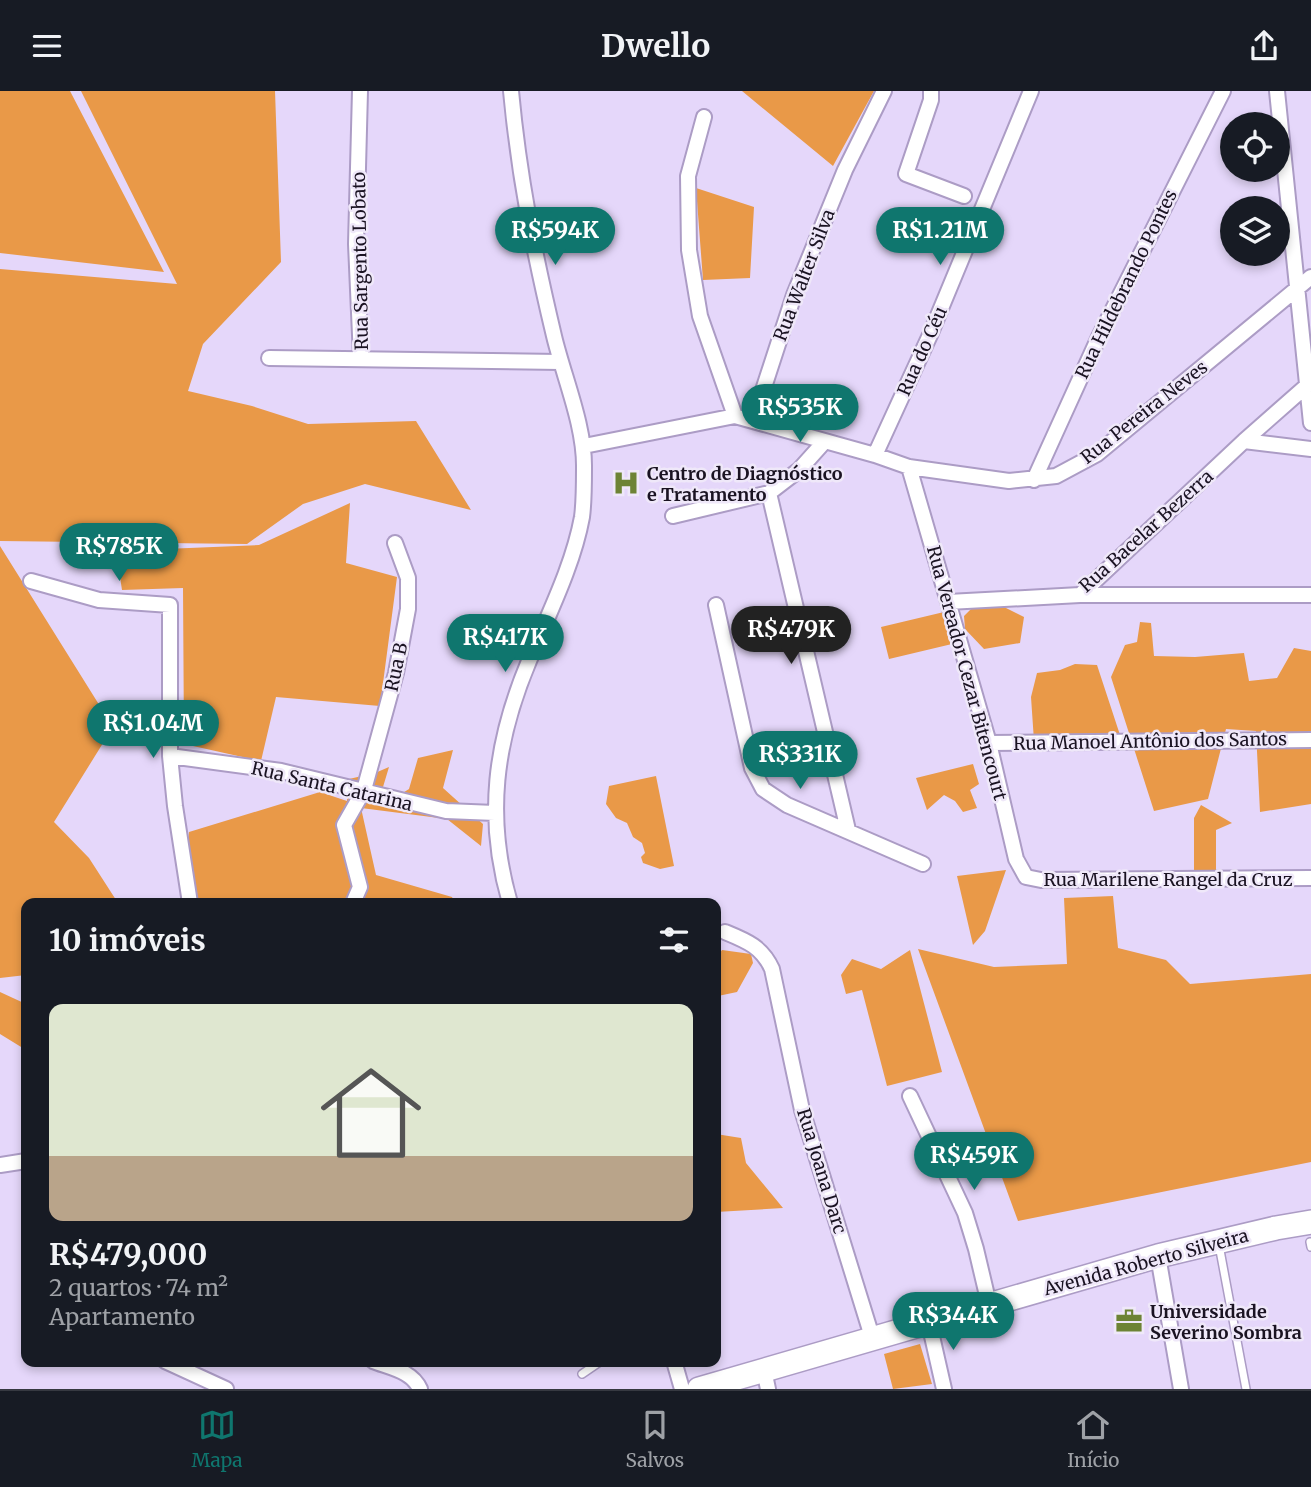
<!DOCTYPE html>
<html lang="pt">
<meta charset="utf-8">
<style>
:root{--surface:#171b24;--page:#20242c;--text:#f1f3f6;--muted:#9ea1a6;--line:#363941;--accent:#0f766e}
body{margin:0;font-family:Merriweather,serif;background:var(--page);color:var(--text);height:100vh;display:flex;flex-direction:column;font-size:26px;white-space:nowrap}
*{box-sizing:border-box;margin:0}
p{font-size:23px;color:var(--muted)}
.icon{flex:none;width:38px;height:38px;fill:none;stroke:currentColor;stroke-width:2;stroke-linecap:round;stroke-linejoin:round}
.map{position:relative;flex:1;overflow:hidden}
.sheet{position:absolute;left:21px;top:807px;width:700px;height:469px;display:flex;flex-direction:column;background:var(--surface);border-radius:14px;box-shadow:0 4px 10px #0003}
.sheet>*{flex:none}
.buttons{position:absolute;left:1220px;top:21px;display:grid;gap:14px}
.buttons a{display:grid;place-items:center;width:70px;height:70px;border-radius:50%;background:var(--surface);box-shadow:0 4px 10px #0003;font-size:35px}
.price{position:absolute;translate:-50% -60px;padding:0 16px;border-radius:24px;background:var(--accent);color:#fff;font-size:23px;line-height:46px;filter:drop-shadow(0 2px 4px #0008)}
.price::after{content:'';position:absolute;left:50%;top:42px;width:21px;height:16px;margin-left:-10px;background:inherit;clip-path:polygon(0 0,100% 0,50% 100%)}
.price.current{background:#222;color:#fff}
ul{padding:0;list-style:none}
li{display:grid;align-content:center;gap:14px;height:371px;padding:0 28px}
li span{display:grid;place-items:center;height:217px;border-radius:14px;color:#555}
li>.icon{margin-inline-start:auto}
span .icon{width:126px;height:126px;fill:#fffc;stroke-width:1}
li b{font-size:30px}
h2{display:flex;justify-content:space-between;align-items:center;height:84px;padding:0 28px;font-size:30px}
header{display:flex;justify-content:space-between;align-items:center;height:91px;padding:0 28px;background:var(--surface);font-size:32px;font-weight:700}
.menu{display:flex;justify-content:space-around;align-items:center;height:98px;border-top:2px solid var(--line);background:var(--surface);font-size:19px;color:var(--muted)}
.menu a{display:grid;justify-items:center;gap:4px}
.menu .current{color:var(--accent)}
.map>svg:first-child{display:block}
.green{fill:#e99948}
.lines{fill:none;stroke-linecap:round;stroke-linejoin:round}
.service-casing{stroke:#ac9cc5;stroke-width:10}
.minor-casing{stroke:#ac9cc5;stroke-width:18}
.primary-casing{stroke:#ac9cc5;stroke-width:26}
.service{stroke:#fff;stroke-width:7}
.minor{stroke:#fff;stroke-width:14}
.primary{stroke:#fff;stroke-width:23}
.labels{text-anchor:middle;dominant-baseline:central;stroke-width:5;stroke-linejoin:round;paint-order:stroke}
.street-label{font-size:18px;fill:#1a1322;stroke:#efe8f9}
.poi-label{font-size:18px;font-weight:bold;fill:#1a1322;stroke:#efe8f9;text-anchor:start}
</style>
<header><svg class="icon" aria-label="menu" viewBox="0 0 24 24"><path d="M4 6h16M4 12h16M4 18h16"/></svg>Dwello<svg class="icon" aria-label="share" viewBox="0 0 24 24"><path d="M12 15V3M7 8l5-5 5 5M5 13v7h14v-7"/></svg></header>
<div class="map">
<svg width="1311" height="1298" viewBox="0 0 1311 1298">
<rect width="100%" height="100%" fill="#e5d7fa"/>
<!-- green -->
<path class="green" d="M0,0H70L164,181L0,162Z
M81,0H275L281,171L203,253L188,300L252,315L308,333L416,330L471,419L365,393L303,413L247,453L0,450V178L177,193Z
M742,0H874L833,75Z
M696,97L754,116L750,187L703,189Z
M350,412L346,472L397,486L380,615L276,606L261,670L184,653L183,497L122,499L116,460L259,454Z
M0,455L113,636L54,731L89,767L118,812H26V884L0,887Z
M998,513L1024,526L1020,552L984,558L965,538L964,525L975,514Z
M944,521L952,553L889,568L881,536Z
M1140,531L1151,532L1154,565L1195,566L1244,562L1249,590L1277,587L1294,557L1311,560V713L1260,721L1256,640L1226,638L1208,708L1154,720L1111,586L1125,554L1137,551Z
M1075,573L1097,574L1120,644L1034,650L1031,606L1037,582L1060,579Z
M453,659L443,697L483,733L481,755L447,728L361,717L376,784L452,806L455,812L180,811L189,741L320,701L347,710L349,688L375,682L389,676L383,696L401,703L409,698L418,667Z
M973,673L979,693L970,699L977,717L963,721L955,710L944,704L927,719L916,687Z
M656,685L674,775L660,778L643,772L641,766L645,762L642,752L633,746L627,732L616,727L606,713L609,695Z
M1201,714L1232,732L1216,739V785L1194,786V727Z
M1006,779L985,840L973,854L957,785Z
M1113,805L1118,857L1166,869L1190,893L1311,883V1071L1018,1130L918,858L994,876L1067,873L1064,807Z
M722,859L751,863L753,872L737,901L718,905L716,867Z
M910,859L942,981L887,995L862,899L846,903L841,884L852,868L881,878Z
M0,901L26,913V959L0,943Z
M716,1043L741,1047L746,1072L783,1117L716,1121Z
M920,1253L932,1293L893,1298L884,1263Z"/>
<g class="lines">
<!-- service casing -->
<g class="service-casing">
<path id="service" d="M1310,1151L1311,1156
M1219,1154L1246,1298
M582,1283L601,1270"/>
</g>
<!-- minor casing -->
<g class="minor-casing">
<path id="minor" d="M360,0L356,153L361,267
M931,0V9L906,83L964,105
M1277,0L1311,332
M704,26L688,85L689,159L700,225L735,325
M269,267L560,271
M753,330L794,204L845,79L884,0
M1244,350L1311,358
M584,355L735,325L875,364L909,376L1009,390L1056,385L1097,363L1311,186
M875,364L930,244L1031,0
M909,376L989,652L1016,768L1026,786L1041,789L1311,787
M1034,389L1099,246L1223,0
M769,402L848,739
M673,425L769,402L799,379L825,350
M31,490L99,509L170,514V665L175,715L190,812
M1080,504H1311
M948,511L1080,504L1244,350L1311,291
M716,514L752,677L763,698L787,714L923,773
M989,652L1311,649
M170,665L281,680L446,720L495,722
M353,812L360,796L344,734L364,699L396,582L408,518V487L395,452
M510,812C485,726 495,651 529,570C548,524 573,475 582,426C584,411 584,394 584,378C585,335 564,287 554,245C534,161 519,86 511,0
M725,841C747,850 762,856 772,878L802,1019L873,1249
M910,1005L965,1122L976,1158L989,1213
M0,1074L26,1070
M1158,1165L1181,1298
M929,1232L944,1298
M165,1270L226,1298
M373,1270C391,1277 412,1280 420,1298
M674,1270L682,1298
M764,1279L768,1298"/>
</g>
<!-- primary casing -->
<g class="primary-casing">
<path id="primary" d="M699,1298L1158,1165L1276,1137L1311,1131"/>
</g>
<!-- service -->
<use href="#service" class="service"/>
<!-- minor -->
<use href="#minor" class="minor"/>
<!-- primary -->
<use href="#primary" class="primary"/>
</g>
<!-- icons -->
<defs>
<g id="hospital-bare" transform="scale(2.1)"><path d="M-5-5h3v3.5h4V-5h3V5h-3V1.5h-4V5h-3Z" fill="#6d8335" stroke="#efe8f9" stroke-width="2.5" paint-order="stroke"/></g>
<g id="office-bare" transform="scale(2.1)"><path d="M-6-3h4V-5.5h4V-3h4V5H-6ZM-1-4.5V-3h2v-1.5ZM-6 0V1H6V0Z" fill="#6d8335" stroke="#efe8f9" stroke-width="2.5" paint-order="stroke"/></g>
</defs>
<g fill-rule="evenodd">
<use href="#hospital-bare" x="626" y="392"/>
<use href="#office-bare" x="1129" y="1230"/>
</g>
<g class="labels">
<!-- street labels -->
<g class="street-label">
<text transform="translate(360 170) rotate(-91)">Rua Sargento Lobato</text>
<text transform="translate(804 184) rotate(-69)">Rua Walter Silva</text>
<text transform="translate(1126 193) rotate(-64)">Rua Hildebrando Pontes</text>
<text transform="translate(922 260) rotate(-66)">Rua do Céu</text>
<text transform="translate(1144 321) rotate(-38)">Rua Pereira Neves</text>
<text transform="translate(1146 440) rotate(-42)">Rua Bacelar Bezerra</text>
<text transform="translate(396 576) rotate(-78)">Rua B</text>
<text transform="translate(967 582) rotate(75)">Rua Vereador Cezar Bitencourt</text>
<text transform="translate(1150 650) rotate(-1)">Rua Manoel Antônio dos Santos</text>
<text transform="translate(332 695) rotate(13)">Rua Santa Catarina</text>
<text x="1168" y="788">Rua Marilene Rangel da Cruz</text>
<text transform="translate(822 1080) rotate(73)">Rua Joana Darc</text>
<text transform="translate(1146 1171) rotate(-15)">Avenida Roberto Silveira</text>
</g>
<!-- poi labels -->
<g class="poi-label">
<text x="647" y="382">Centro de Diagnóstico<tspan x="647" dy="21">e Tratamento</tspan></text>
<text x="1150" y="1220">Universidade<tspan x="1150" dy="21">Severino Sombra</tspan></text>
</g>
</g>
</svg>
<div class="buttons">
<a><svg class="icon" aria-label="locate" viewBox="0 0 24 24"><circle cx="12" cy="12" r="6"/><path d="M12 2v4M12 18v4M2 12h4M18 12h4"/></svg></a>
<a><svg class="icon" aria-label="layers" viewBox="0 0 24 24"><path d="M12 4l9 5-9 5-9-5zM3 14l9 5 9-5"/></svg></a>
</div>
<b class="price" style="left:555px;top:176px">R$594K</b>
<b class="price" style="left:940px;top:176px">R$1.21M</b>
<b class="price" style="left:800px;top:353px">R$535K</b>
<b class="price" style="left:119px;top:492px">R$785K</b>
<b class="price current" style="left:791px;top:575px">R$479K</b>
<b class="price" style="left:505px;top:583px">R$417K</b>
<b class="price" style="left:153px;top:669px">R$1.04M</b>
<b class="price" style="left:800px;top:700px">R$331K</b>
<b class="price" style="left:974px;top:1101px">R$459K</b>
<b class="price" style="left:953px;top:1261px">R$344K</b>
<section class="sheet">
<h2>10 imóveis<svg class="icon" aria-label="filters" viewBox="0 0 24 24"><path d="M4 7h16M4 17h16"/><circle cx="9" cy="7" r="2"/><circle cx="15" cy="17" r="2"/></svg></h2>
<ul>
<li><span style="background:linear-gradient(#dfe7d0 70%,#b9a48a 0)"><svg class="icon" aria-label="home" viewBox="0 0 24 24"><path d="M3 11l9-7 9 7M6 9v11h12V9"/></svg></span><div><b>R$479,000</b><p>2 quartos · 74 m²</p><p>Apartamento</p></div></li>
</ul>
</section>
</div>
<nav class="menu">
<a class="current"><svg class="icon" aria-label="map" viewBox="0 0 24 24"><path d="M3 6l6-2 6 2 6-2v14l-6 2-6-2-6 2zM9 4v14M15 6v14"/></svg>Mapa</a>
<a><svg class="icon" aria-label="saved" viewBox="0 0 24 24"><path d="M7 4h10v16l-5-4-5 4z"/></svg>Salvos</a>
<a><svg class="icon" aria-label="home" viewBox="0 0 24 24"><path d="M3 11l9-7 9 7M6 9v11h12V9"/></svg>Início</a>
</nav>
